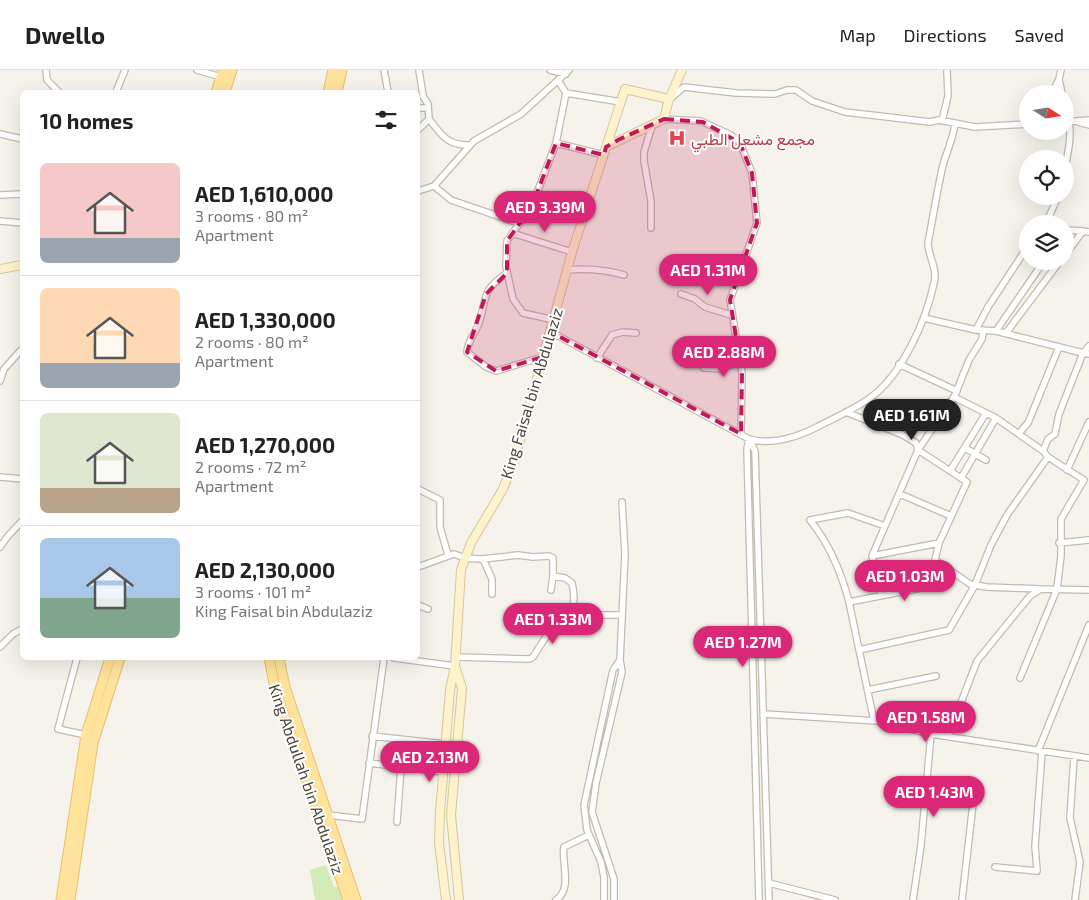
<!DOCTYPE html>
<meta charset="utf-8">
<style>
:root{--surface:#fff;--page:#f6f6f6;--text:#222;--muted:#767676;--line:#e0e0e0;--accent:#db2777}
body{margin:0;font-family:"Exo 2",Vazirmatn,sans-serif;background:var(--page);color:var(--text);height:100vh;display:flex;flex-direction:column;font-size:19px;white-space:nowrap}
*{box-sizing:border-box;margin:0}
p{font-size:16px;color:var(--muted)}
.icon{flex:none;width:28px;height:28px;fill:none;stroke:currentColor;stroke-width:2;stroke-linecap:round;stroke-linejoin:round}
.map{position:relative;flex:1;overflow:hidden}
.details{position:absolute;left:20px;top:20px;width:400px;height:570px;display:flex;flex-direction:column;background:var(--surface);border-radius:8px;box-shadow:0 5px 20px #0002}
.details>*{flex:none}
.needle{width:32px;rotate:102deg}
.controls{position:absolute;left:1019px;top:15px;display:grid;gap:10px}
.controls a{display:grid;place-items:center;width:55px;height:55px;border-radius:50%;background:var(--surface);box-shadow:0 5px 20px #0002;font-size:25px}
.price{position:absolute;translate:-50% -42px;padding:0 11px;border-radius:18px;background:var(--accent);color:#fff;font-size:16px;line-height:32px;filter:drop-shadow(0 1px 2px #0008)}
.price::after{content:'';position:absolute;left:50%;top:30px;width:15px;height:11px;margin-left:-8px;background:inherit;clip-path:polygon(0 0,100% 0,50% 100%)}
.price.on{background:#222;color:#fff}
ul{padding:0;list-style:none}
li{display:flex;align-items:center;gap:15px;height:125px;padding:0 20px}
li+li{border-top:1px solid var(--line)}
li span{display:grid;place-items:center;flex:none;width:140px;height:100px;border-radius:8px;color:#555}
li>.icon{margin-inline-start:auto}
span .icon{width:60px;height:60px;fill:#fffc;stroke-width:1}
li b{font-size:21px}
h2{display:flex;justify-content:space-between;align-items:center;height:60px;padding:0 20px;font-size:21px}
header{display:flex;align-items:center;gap:30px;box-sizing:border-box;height:70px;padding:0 25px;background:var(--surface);border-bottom:1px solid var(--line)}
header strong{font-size:24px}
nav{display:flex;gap:28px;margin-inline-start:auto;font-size:18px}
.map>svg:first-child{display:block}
.park{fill:#d2eab5}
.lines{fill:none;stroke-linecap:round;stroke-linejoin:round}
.street-casing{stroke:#c2bbae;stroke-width:8}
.secondary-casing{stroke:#d6c79b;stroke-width:10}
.primary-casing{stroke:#e6c16a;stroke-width:11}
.street{stroke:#fff;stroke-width:5.5}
.secondary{stroke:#fff3cd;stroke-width:8}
.primary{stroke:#ffe39c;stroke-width:9}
.marked{fill:#c2185b;fill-opacity:0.2;stroke:#c2185b;stroke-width:4;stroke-dasharray:10 6;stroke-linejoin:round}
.labels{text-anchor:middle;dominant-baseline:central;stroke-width:4;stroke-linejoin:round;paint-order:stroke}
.health-label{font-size:16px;fill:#be3a42;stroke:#fff;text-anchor:start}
.street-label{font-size:16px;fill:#4b4439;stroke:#fff}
</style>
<header>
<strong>Dwello</strong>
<nav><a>Map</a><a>Directions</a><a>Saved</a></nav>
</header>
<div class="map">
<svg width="1089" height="830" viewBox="0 0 1089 830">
<rect width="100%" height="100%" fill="#f6f3ec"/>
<!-- park -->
<path class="park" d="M326,795L334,817H339L343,830H315L310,800Z"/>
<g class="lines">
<!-- street casing -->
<g class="street-casing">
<path id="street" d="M46,0L47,10L59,22
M197,0L221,7
M384,0L388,22
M419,0L423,26L428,34L429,49
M550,0L566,4
M1061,0L1059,9L1062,24
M116,22L125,0
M566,23L621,32
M1052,24L1059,9
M670,29L684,17L736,23L775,24L787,20H796L812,31L845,42L930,52L939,50L975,57L1028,54
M1065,35C1073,59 1070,74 1065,98
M418,38H428
M664,49L701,51L731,65L740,73L752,103L757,153L730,230L742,303L741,364
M942,51L948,26L947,0
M1065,52L1089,50
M1078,52L1089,55
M418,60L429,49C441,65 448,76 469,75
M0,64L22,69
M556,73L604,85
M434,116L451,130L518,153
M418,121L434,116L474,71L521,44L569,0
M1,125L22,124
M0,151L22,153
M1046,154L1058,126
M651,158V131L644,91V82L652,56
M1065,160L1083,161
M512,163L572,182
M1065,185L1083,161L1089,162
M567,200C587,198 604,199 624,205
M507,203C480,222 488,226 479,253C475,264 468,270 467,282L486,297L496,301L543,287
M681,224L695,229L705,237L731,245
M924,248L976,260L996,261L1083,283L1089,276
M554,250L523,243L513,229L506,197L507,171L532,136L556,73L566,23L559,12
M976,260L988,237L1028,176
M996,261L1044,191
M551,262L749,369C772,376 800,366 819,356C836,347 855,339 870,328C902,305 926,251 934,213C938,199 928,186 928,173C933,147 937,121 943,95C947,81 953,69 955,54
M1006,263L1060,191
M597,288L612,265L623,262L636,263
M899,294L957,321
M704,298L721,299L740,291
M0,311L4,299L22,279
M954,327L996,348L1043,381
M846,342L903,365L916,373L918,380
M1019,363L1028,353L1059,277
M749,369L755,381L769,830
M749,369L747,379L759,830
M965,378L986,390
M918,380L955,325L969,290L982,269L983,260
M1067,400L1089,352
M950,401L986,343
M0,407L22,409
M961,408L996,348
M418,419L440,430V457L448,485
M900,424L951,446
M1059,473L1089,470
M0,477L8,466L22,451
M872,486L939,473
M483,489L492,509V524
M418,497L454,484L465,488L483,489L518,485L533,487L549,486L553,488V506L551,520
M881,526L872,486L918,380L967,412L939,473L935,490
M849,532C841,501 830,475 810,450L848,443L885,456
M418,535L428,539
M571,542L589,545H622
M0,577L13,564L22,559
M859,580L949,560L975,515L991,475L1007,445L1048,387
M456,587L530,589L533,587C540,577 545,566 554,557C570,539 578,540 572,513L565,508L553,506
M77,588L58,659L86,665
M394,588L455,596
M620,590L625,484L622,432
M1020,608L1057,519L1061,486V449L1084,410L1048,387L1043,381L1048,369L1055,364L1059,344L1083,283L1089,284
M868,620L936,606
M764,644L877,651L931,664L1089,688
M874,651L849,532L921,518L935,490L970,514L987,517L1041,519
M372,666L445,674
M948,666L977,591L1030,526L1041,519L1089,520
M1038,681L1089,555
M1074,687L1070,748L1080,792L1075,830
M369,693L443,702
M927,716L974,725L962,830
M328,745L362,749L384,588
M397,752L401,697
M995,797L1037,801L1035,776L1042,682
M769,813L835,830
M556,830C573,819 561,792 564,777L589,765
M604,830V807L601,792L587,760L584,735L613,600L620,590L622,602L596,713L592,742L614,809V830
M913,830L921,775L931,664"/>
</g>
<!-- secondary casing -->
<g class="secondary-casing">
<path id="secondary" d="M606,77L664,49L669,29L682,0
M0,199L22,195
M455,596L462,618L451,745L459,830
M446,830L439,773L440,742L450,620L455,596L461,500L471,473L503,419L514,392L572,182L625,19L669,29"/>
</g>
<!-- primary casing -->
<g class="primary-casing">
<path id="primary" d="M216,22L223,0
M225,22L232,0
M328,22L333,0
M337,22L342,0
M269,588L275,618L348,830
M279,588L285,617L356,830
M61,830L86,665L110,588
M70,830L93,673L120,588"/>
</g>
<!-- street -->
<use href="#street" class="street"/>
<!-- secondary -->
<use href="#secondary" class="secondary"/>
<!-- primary -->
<use href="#primary" class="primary"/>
</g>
<!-- marked area -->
<path class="marked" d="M664,49L703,52L740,73L752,103L757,153L730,230L742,303L741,364L551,262L543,287L496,301L467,282L486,224L507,203V171L532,136L556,73L604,85L606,77L618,70Z"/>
<!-- icons -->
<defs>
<g id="hospital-bare" transform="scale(1.35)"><path d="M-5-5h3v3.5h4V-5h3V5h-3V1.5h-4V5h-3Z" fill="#e0444e" stroke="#fff" stroke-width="2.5" paint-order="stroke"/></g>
</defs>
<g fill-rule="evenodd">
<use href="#hospital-bare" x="677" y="68"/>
</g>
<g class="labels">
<!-- health labels -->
<g class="health-label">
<text x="691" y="68">مجمع مشعل الطبي</text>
</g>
<!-- street labels -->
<g class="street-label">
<text transform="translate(531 323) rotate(-73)">King Faisal bin Abdulaziz</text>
<text transform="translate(307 709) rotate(71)">King Abdullah bin Abdulaziz</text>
</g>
</g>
</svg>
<div class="controls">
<a><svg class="needle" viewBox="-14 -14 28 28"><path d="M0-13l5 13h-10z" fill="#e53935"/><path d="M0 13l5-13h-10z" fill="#767676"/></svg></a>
<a><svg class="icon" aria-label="locate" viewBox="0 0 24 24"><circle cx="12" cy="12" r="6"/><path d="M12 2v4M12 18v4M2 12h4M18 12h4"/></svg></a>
<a><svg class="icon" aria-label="layers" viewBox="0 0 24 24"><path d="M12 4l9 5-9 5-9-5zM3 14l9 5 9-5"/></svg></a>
</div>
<b class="price" style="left:545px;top:163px">AED 3.39M</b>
<b class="price" style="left:708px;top:226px">AED 1.31M</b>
<b class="price" style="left:724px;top:308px">AED 2.88M</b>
<b class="price on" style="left:912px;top:371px">AED 1.61M</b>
<b class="price" style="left:905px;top:532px">AED 1.03M</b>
<b class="price" style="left:553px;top:575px">AED 1.33M</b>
<b class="price" style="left:743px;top:598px">AED 1.27M</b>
<b class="price" style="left:926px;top:673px">AED 1.58M</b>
<b class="price" style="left:430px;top:713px">AED 2.13M</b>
<b class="price" style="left:934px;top:748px">AED 1.43M</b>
<section class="details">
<h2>10 homes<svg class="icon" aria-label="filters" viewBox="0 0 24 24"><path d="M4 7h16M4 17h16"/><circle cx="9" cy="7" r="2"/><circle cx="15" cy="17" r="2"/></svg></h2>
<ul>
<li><span style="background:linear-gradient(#f6c9c9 75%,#9aa5b1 0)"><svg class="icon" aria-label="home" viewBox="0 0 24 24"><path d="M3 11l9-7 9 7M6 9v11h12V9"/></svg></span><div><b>AED 1,610,000</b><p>3 rooms · 80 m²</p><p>Apartment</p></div></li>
<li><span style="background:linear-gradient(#ffd9b3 75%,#9aa5b1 0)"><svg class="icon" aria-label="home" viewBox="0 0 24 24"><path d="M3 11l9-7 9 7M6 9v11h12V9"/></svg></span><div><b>AED 1,330,000</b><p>2 rooms · 80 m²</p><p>Apartment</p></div></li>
<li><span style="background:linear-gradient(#dfe7d0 75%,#b9a48a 0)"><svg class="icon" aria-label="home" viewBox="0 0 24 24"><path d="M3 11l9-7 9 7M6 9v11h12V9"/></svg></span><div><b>AED 1,270,000</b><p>2 rooms · 72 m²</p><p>Apartment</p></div></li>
<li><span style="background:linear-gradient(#a9c7e8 60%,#7fa58c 0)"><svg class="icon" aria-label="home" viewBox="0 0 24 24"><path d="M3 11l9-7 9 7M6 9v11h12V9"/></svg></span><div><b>AED 2,130,000</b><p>3 rooms · 101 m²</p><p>King Faisal bin Abdulaziz</p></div></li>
</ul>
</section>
</div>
